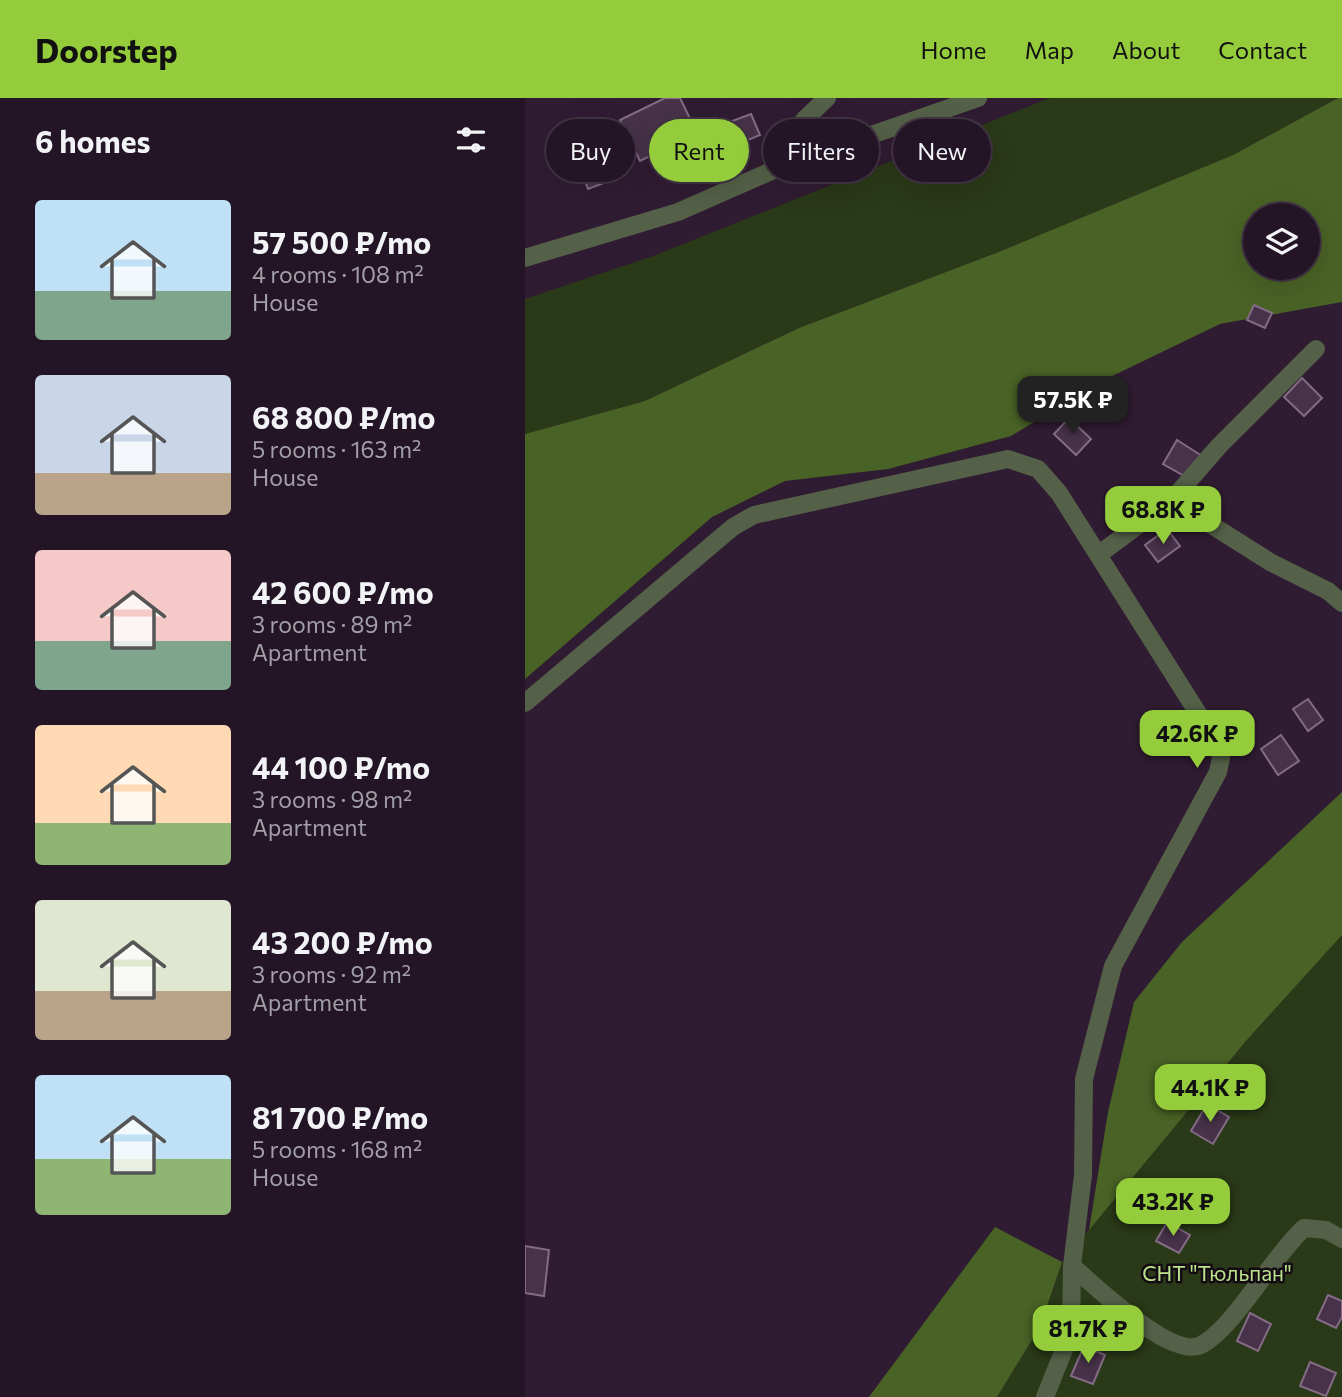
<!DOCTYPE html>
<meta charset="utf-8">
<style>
:root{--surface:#241526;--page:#302232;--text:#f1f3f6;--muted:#a39fa7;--line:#413443;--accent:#94cc3c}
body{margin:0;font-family:Commissioner,sans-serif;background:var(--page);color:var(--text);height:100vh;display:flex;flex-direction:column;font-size:26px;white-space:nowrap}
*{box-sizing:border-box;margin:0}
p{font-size:23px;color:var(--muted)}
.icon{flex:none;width:38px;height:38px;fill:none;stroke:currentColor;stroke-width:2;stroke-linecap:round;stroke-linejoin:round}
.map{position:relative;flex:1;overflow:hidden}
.sheet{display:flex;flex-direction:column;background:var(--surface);width:525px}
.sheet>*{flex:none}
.guide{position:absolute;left:21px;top:21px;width:665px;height:63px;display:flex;gap:14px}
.buttons{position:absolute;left:718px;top:105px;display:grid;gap:14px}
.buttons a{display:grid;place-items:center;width:77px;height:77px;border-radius:50%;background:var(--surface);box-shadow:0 7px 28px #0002,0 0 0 2px var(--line);font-size:35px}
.price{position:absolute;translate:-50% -60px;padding:0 16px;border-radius:14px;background:var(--accent);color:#111;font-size:23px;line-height:46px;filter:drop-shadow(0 2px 4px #0008)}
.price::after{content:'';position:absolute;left:50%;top:42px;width:21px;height:16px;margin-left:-10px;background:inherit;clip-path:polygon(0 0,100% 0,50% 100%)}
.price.active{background:#222;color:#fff}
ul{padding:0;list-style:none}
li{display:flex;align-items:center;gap:21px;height:175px;padding:0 35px}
li span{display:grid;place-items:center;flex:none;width:196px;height:140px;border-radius:7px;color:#555}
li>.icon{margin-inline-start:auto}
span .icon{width:84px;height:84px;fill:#fffc;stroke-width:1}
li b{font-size:30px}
h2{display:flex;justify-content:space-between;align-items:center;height:84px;padding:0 35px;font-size:30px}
.chip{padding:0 24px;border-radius:32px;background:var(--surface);box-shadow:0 7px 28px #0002,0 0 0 2px var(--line);font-size:24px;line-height:63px}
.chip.active{background:var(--accent);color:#111}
header{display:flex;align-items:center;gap:42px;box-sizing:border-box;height:98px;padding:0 35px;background:var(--accent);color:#111}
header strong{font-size:33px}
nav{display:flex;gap:38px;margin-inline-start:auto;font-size:24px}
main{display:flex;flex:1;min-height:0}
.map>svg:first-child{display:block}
.green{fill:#2a3918}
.forest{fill:#496225;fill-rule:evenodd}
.building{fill:#473249;stroke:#836b85;stroke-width:2}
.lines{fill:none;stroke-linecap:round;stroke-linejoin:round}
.minor{stroke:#546047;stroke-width:18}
.labels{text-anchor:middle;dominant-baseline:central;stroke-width:5;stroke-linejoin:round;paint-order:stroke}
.park-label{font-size:21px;fill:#bae28a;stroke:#130a14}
</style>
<header>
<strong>Doorstep</strong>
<nav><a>Home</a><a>Map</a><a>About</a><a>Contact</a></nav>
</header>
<main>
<section class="sheet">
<h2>6 homes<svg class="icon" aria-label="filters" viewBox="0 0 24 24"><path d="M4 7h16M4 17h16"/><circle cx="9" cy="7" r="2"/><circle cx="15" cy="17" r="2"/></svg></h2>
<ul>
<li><span style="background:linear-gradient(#bfe0f5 65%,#7fa58c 0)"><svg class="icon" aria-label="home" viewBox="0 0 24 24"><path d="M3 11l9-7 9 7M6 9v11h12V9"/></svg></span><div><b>57 500 ₽/mo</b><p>4 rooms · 108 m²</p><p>House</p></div></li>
<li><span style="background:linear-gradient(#c9d6e8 70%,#b9a48a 0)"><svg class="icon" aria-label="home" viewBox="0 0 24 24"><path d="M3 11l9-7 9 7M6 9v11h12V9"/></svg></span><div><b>68 800 ₽/mo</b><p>5 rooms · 163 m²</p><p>House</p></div></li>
<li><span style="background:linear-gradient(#f6c9c9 65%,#7fa58c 0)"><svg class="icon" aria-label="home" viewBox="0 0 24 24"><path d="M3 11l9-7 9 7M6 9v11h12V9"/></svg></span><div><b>42 600 ₽/mo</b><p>3 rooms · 89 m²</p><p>Apartment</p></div></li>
<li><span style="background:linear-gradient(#ffd9b3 70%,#8fb573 0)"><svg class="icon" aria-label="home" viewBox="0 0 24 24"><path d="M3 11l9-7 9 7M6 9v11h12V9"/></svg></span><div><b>44 100 ₽/mo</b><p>3 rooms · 98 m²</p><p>Apartment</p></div></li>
<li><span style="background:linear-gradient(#dfe7d0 65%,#b9a48a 0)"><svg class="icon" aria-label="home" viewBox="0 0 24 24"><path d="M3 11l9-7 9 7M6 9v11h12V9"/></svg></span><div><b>43 200 ₽/mo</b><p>3 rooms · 92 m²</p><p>Apartment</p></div></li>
<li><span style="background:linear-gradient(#bfe0f5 60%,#8fb573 0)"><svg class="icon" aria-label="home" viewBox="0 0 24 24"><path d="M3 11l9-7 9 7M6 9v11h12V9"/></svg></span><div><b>81 700 ₽/mo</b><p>5 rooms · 168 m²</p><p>House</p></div></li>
</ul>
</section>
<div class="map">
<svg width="817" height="1299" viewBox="0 0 817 1299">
<rect width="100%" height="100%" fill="#301c32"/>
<!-- green -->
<path class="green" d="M525,0H813L708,57L471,155L274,230L120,303L0,336V201L128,158Z
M817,837V1299H472L515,1229L537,1164L721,943Z"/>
<!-- forest -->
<path class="forest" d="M813,0H817V204L695,226L579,282L486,338L363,371L260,383L187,419L0,581V336L120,303L274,230L471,155L708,57ZM730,117H782V170H730Z
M817,694V837L721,943L564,1132L583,1014L609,904L657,844Z
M470,1129L537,1164L515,1229L472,1299H344Z"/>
<!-- building -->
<path class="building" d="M140,0H155L172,35L115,63L95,22Z
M226,16L235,37L216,45L207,23Z
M74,28L92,80L63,91L44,38Z
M729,207L747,215L740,230L722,222Z
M777,280L797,300L779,318L759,299Z
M544,320L566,341L551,357L529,336Z
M652,342L677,358L663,380L638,366Z
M642,431L655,448L633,464L620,447Z
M783,601L798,622L783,633L768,611Z
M756,637L774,663L753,677L736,651Z
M682,1006L704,1019L688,1046L666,1033Z
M642,1124L665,1137L654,1155L631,1143Z
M0,1148L24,1152L19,1198L0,1195Z
M803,1197L817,1203V1219L811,1230L792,1221Z
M725,1215L746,1226L733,1253L712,1243Z
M559,1248L580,1257L568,1286L546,1278Z
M785,1264L811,1275L801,1298L775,1288Z"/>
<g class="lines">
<!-- minor -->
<path class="minor" d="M260,67L279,22L302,0
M0,160L153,114L260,67L453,0
M647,402L745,464L803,493L817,505
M573,457L647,402L694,348L791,251
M0,605L208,429L229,417L483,361L513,371L534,395L693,647L696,660L693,674L588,868L559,981L558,1077L547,1168C569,1187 646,1262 676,1247C709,1230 747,1159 779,1130L801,1132L817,1141
M520,1299L546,1234L547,1168"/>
</g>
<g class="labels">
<!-- park labels -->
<g class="park-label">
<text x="692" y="1174">СНТ "Тюльпан"</text>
</g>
</g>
</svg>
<div class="buttons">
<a><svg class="icon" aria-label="layers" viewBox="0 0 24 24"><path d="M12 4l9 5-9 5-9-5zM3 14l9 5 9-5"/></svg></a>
</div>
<b class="price active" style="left:548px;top:338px">57.5K ₽</b>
<b class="price" style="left:638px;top:448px">68.8K ₽</b>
<b class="price" style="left:672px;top:672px">42.6K ₽</b>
<b class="price" style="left:685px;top:1026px">44.1K ₽</b>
<b class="price" style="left:648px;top:1140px">43.2K ₽</b>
<b class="price" style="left:563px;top:1267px">81.7K ₽</b>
<div class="guide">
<a class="chip">Buy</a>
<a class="chip active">Rent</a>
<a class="chip">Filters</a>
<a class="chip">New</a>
</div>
</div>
</main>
